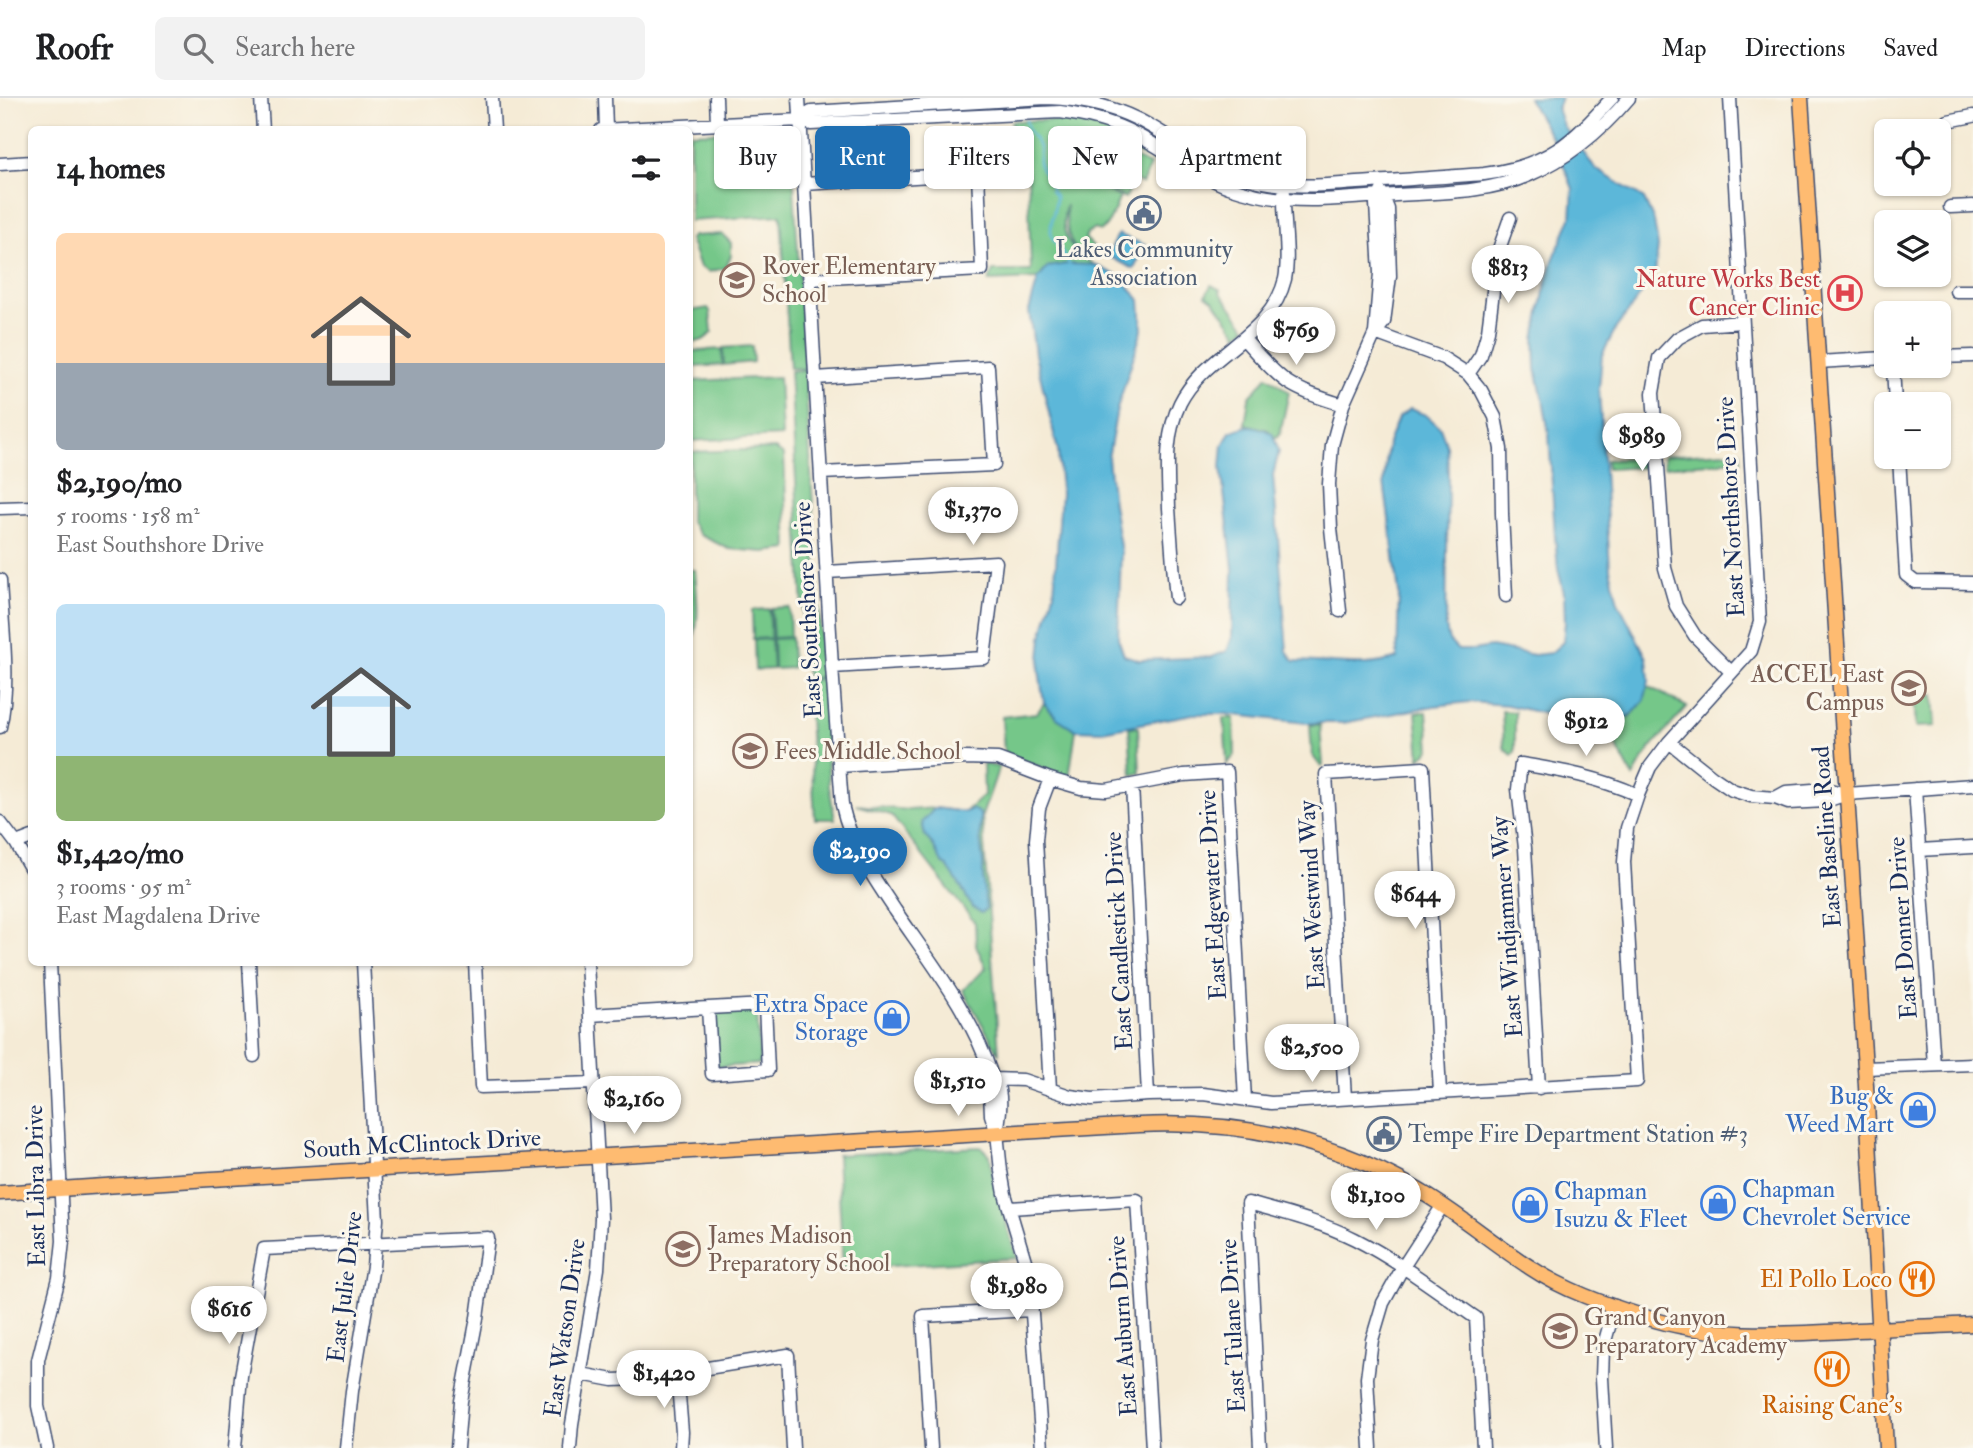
<!DOCTYPE html>
<meta charset="utf-8">
<style>
:root{--surface:#fff;--page:#f2f2f2;--text:#202124;--muted:#757577;--line:#e0e0e0;--accent:#1f6fb2}
body{margin:0;font-family:"IM FELL Double Pica",serif;background:var(--page);color:var(--text);height:100vh;display:flex;flex-direction:column;font-size:26px;white-space:nowrap}
*{box-sizing:border-box;margin:0}
p{font-size:23px;color:var(--muted)}
.icon{flex:none;width:38px;height:38px;fill:none;stroke:currentColor;stroke-width:2;stroke-linecap:round;stroke-linejoin:round}
.map{position:relative;flex:1;overflow:hidden}
.side{position:absolute;left:28px;top:28px;width:665px;height:840px;display:flex;flex-direction:column;background:var(--surface);border-radius:10px;box-shadow:0 2px 5px #0004}
.side>*{flex:none}
.hud{position:absolute;left:714px;top:28px;width:665px;height:63px;display:flex;gap:14px}
.buttons{position:absolute;left:1874px;top:21px;display:grid;gap:14px}
.buttons a{display:grid;place-items:center;width:77px;height:77px;border-radius:10px;background:var(--surface);box-shadow:0 2px 5px #0004;font-size:35px}
.price{position:absolute;translate:-50% -60px;padding:0 16px;border-radius:24px;background:#fff;color:#222;font-size:23px;line-height:46px;filter:drop-shadow(0 2px 4px #0008)}
.price::after{content:'';position:absolute;left:50%;top:42px;width:21px;height:16px;margin-left:-10px;background:inherit;clip-path:polygon(0 0,100% 0,50% 100%)}
.price.selected{background:var(--accent);color:#fff}
ul{padding:0;list-style:none}
li{display:grid;align-content:center;gap:14px;height:371px;padding:0 28px}
li span{display:grid;place-items:center;height:217px;border-radius:10px;color:#555}
li>.icon{margin-inline-start:auto}
span .icon{width:126px;height:126px;fill:#fffc;stroke-width:1}
li b{font-size:30px}
h2{display:flex;justify-content:space-between;align-items:center;height:84px;padding:0 28px;font-size:30px}
.chip{padding:0 24px;border-radius:10px;background:var(--surface);box-shadow:0 2px 5px #0004;font-size:24px;line-height:63px}
.chip.selected{background:var(--accent);color:#fff}
header{display:flex;align-items:center;gap:42px;box-sizing:border-box;height:98px;padding:0 35px;background:var(--surface);border-bottom:2px solid var(--line)}
header strong{font-size:33px}
nav{display:flex;gap:38px;margin-inline-start:auto;font-size:24px}
.search{width:490px;height:63px;background:var(--page);display:flex;align-items:center;gap:18px;box-sizing:border-box;padding:0 24px;border-radius:10px;color:var(--muted);font-size:26px}
.map>svg:first-child{display:block}
.green{fill:#75c789;stroke:#487b74;stroke-width:2}
.water{fill:#5bb7d9;stroke:#3b739c;stroke-width:2}
.lines{fill:none;stroke-linecap:round;stroke-linejoin:round}
.stream{stroke:#5bb7d9;stroke-width:2.5}
.minor-casing{stroke:#3c4b70;stroke-width:15}
.major-casing{stroke:#3c4b70;stroke-width:17}
.minor{stroke:#fff;stroke-width:12}
.major{stroke:#febb71;stroke-width:14}
.labels{text-anchor:middle;dominant-baseline:central;stroke-width:6;stroke-linejoin:round;paint-order:stroke}
.service-label{font-size:24px;fill:#4e5e75;stroke:#fbf7ec}
.education-label{font-size:24px;fill:#785e54;stroke:#fbf7ec;text-anchor:start}
.health-label{font-size:24px;fill:#be3a42;stroke:#fbf7ec;text-anchor:end}
.street-label{font-size:24px;fill:#1b2f5e;stroke:#fbf7ec}
.shop-label{font-size:24px;fill:#366cbe;stroke:#fbf7ec;text-anchor:end}
.food-label{font-size:24px;fill:#c56008;stroke:#fbf7ec;text-anchor:end}
</style>
<header>
<strong>Roofr</strong>
<div class="search"><svg class="icon" aria-label="search" viewBox="0 0 24 24"><circle cx="10" cy="10" r="6"/><path d="M15 15l6 6"/></svg>Search here</div>
<nav><a>Map</a><a>Directions</a><a>Saved</a></nav>
</header>
<div class="map">
<svg width="1973" height="1350" viewBox="0 0 1973 1350">
<rect width="100%" height="100%" fill="#fbf7ec"/>
<filter id="ink" filterUnits="userSpaceOnUse"><feTurbulence type="fractalNoise" baseFrequency=".0143" numOctaves="2"/><feDisplacementMap in="SourceGraphic" scale="14" xChannelSelector="R" yChannelSelector="G"/><feConvolveMatrix kernelMatrix="1 2 1 2 8 2 1 2 1" color-interpolation-filters="sRGB"/></filter>
<filter id="wash" filterUnits="userSpaceOnUse"><feTurbulence type="fractalNoise" baseFrequency=".00686" numOctaves="4" result="noise"/><feDisplacementMap in="SourceGraphic" scale="28" xChannelSelector="R" yChannelSelector="G"/><feGaussianBlur stdDeviation="1.57" result="paint"/><feColorMatrix in="noise" values="0 0 0 0 0 0 0 0 0 0 0 0 0 0 0 0 0 1.4 0 .05"/><feComposite in="paint" operator="in"/></filter>
<g filter="url(#wash)">
<rect width="100%" height="100%" fill="#f5ebd6"/>
<!-- green -->
<path class="green" d="M1071,22C1103,27 1130,41 1158,57L1155,63L1118,48L1108,71L1115,73L1123,55L1150,67L1142,86L1133,82L1125,100L1100,88V90L1120,99C1114,112 1111,125 1101,133L1094,131L1087,136L1085,140L1093,148L1090,158L1087,160C1066,149 1066,126 1066,107C1058,136 1071,154 1095,167L1066,166L1048,169L1038,181L989,183L993,173H1031L1028,75L988,76L985,70L975,65L977,58L1002,65L1022,62L1011,23Z
M1193,31L1192,37C1216,52 1243,68 1272,71L1273,65L1275,70V76C1254,83 1204,52 1186,40Z
M716,34H777L778,36L788,37L791,39L805,271L790,270L781,117L690,123V35Z
M722,136L731,145V158L725,170L709,174L700,169L690,141L693,138Z
M1211,187L1221,192L1220,194L1246,229L1238,236L1214,203L1206,197Z
M708,210L710,213L712,234C705,242 700,245 690,243V213Z
M752,248L753,264L724,267L723,250Z
M722,251L723,267L694,269L692,253Z
M790,273H805L823,577L807,583Z
M1267,278L1289,294L1280,336L1275,340L1268,332L1245,326L1249,300Z
M779,279L782,338L690,343V283Z
M775,351L784,357L788,451L764,454L729,451L700,437L690,423V354Z
M1740,353L1741,363H1722V365C1703,365 1683,367 1664,369L1663,358Z
M1647,360L1648,369L1607,371L1606,362Z
M690,472H695C696,490 702,532 690,545Z
M789,509L790,539L773,540L771,510Z
M769,511L771,540L753,541L752,512Z
M791,540L792,570L774,571L773,541Z
M771,541L773,571L755,572L754,542Z
M823,579L829,688L835,721H815L807,585Z
M1648,588L1687,609L1649,652L1633,679L1606,629C1628,624 1643,610 1648,588Z
M1934,597L1936,628L1916,629L1914,599Z
M1044,605L1057,620L1076,632L1069,680L1004,655L1002,619L1037,615Z
M1502,613L1515,614V654L1512,657L1505,651L1504,649Z
M1416,614H1427L1430,651L1420,661Z
M1224,620H1234L1235,657L1227,666Z
M1310,627H1320L1323,668L1321,669L1312,657Z
M1129,629H1138L1140,675L1132,677Z
M983,666L999,669L982,718L999,956L963,892L986,870L976,847L975,825L891,717L856,707L909,712L935,710L965,714L984,697Z
M757,913L760,966L717,969L714,915Z
M979,1049L983,1050L990,1057L993,1080L999,1102L1017,1160L843,1171L837,1057Z"/>
<!-- water -->
<path class="water" d="M1528,0H1561L1557,10L1563,28L1596,71L1644,101L1654,123L1658,148L1655,175L1637,202L1616,230L1602,257L1599,291L1610,471L1618,504L1647,560L1649,583L1644,603L1632,616L1612,627H1592L1507,607L1469,604L1434,608L1343,625H1306L1226,616H1193L1102,633L1076,632L1057,620L1044,605L1039,572L1042,539L1054,495L1061,396L1058,353L1035,256L1029,213L1038,181L1048,169L1066,166L1095,167L1122,180L1140,202L1142,232L1117,311L1108,360L1113,406L1121,454L1118,540L1124,557L1139,562L1212,559L1227,553L1232,539L1233,470L1221,369L1223,347L1230,334C1250,326 1252,326 1272,335L1279,353L1273,377L1287,553L1294,563C1328,563 1365,572 1397,560L1399,495L1384,384L1388,345L1398,320L1410,311L1426,317L1440,329L1447,348L1448,378L1446,529L1449,543L1458,552H1473L1491,549L1534,557L1551,555L1563,544L1565,524L1564,495L1558,471L1555,438L1549,336L1543,301L1536,271L1535,241L1544,193L1553,162L1571,120L1573,91L1555,46Z
M1118,136L1145,147L1134,171L1108,158Z
M935,710L965,714L972,711L980,715V739L983,765V784L986,811L982,815L972,809L961,789L947,768L942,765L933,747L925,738L922,724Z"/>
<g class="lines">
<!-- stream -->
<path class="stream" d="M1026,22C1028,37 1033,36 1038,47C1041,53 1040,53 1039,59C1038,71 1044,76 1051,83V92L1056,99C1056,111 1047,130 1053,141C1058,149 1065,157 1069,166"/>
</g>
</g>
<g filter="url(#ink)">
<g class="lines">
<!-- minor casing -->
<g class="minor-casing">
<path id="minor" d="M261,0L263,32
M492,0L494,32
M605,0L606,31
M716,0L717,25
M799,0L832,569L842,707C851,747 872,778 895,812C932,866 971,914 992,978C993,983 997,987 999,992C1002,1006 999,1022 997,1035
M801,22L811,14L1046,0C1084,1 1120,10 1152,29C1183,47 1211,69 1246,80C1288,92 1329,87 1372,84C1410,81 1447,79 1484,76C1548,68 1571,45 1612,0
M1948,23L1973,18
M601,32L801,22L811,26L1060,14C1083,17 1106,22 1127,32C1162,48 1192,75 1229,89C1247,95 1267,100 1286,101C1318,104 1350,100 1382,98C1430,94 1483,97 1529,77C1569,60 1601,33 1629,0
M0,66L32,64
M804,86L978,75L982,172L810,181
M1950,109L1973,108
M1956,193H1973
M1375,235L1443,260L1468,276L1481,292L1495,319L1501,351L1502,416L1506,498
M1375,235L1384,224L1390,178L1388,111L1381,94
M1244,241C1257,256 1271,272 1287,284C1304,295 1324,301 1343,307
M1939,259L1973,258
M1818,264L1886,260
M1893,268L1895,306
M1468,276L1481,257L1488,233L1498,154L1510,120
M815,280L988,269L994,367L821,375
M1899,359L1906,477L1915,484L1973,485
M0,410L32,409
M827,474L996,464L984,560L832,569
M0,482C2,529 11,583 0,629
M1176,500C1173,470 1171,440 1169,410C1168,374 1164,338 1180,305C1205,255 1271,239 1285,181C1290,157 1283,121 1284,95
M1340,513L1331,430L1329,386L1332,347L1343,307L1375,235L1380,175L1376,106L1381,98
M1731,574L1695,538L1676,508L1665,470L1653,295L1659,260L1678,240L1702,227L1742,224
M1669,644L1713,679L1732,692L1751,698L1775,700L1788,705L1826,703L1847,696L1973,687
M839,668L965,660L998,661L1050,681L1081,690L1106,692L1184,677L1227,674L1245,1002
M1050,681L1039,710L1036,742L1050,991
M1132,687L1148,997
M1915,691L1934,967
M1775,700L1786,694L1826,691L1846,696
M0,724L16,745L32,773
M16,745L32,739
M1919,752L1973,749
M249,864L254,958
M475,864L481,989L594,985
M765,907L768,972L712,976L708,910Z
M590,917L708,910
M1865,970L1973,966
M993,981L1023,982L1070,998L1092,1001L1148,997L1203,996L1271,1005L1637,983L1624,764L1627,730L1638,697L1650,669L1669,644L1751,553L1760,524L1730,0
M993,981L990,994L991,1017L997,1035L1001,1073L1005,1096L1029,1176L1042,1350
M1539,990L1525,750L1518,691L1521,666C1564,673 1597,679 1638,697
M1345,1000L1326,676L1423,670L1440,995
M1010,1110L1137,1102L1152,1350
M677,1274L682,1334L681,1350
M581,1276L613,1282L639,1281L788,1257L793,1350
M47,1350L38,1308V1262L59,1180L63,1143L50,864
M235,1350L241,1278L264,1151L488,1140L477,1220L461,1303L457,1350
M346,1350L352,1293L373,1168L377,1122L363,864
M570,1350L572,1326L598,1171L601,1120L587,864
M931,1350L923,1218L1032,1212
M1260,1350L1248,1105C1284,1115 1321,1124 1355,1141C1398,1163 1436,1192 1476,1220L1483,1350
M1371,1350L1367,1280L1372,1242L1383,1205L1403,1169L1443,1107
M1606,1350L1602,1280L1603,1250L1615,1208"/>
</g>
<!-- major casing -->
<g class="major-casing">
<path id="major" d="M1801,0L1865,970L1886,1350
M0,1095L194,1082L1139,1027C1239,1022 1331,1041 1418,1092C1458,1115 1492,1145 1531,1170C1564,1192 1604,1206 1642,1218C1719,1244 1799,1235 1878,1231C1910,1229 1941,1228 1973,1226"/>
</g>
<!-- minor -->
<use href="#minor" class="minor"/>
<!-- major -->
<use href="#major" class="major"/>
</g>
</g>
<!-- icons -->
<defs>
<g id="civic-ring" transform="scale(1.75)"><circle r="9.5" fill="#fbf7ec" stroke="#5c6f8a" stroke-width="1.5"/><path d="M-.6-6.5H3V-4.5H.6V-3L4-1V1h2V6H-6V1h2V-1L-.6-3ZM-1.2 2.5V6h2.4V2.5Z" fill="#5c6f8a"/></g>
<g id="school-ring" transform="scale(1.75)"><circle r="9.5" fill="#fbf7ec" stroke="#8d6e63" stroke-width="1.5"/><path d="M0-5L7-2L0 1L-7-2ZM-4 1L0 2.5L4 1V4Q0 6-4 4Z" fill="#8d6e63"/></g>
<g id="hospital-ring" transform="scale(1.75)"><circle r="9.5" fill="#fbf7ec" stroke="#e0444e" stroke-width="1.5"/><path d="M-5-5h3v3.5h4V-5h3V5h-3V1.5h-4V5h-3Z" fill="#e0444e"/></g>
<g id="university-ring" transform="scale(1.75)"><circle r="9.5" fill="#fbf7ec" stroke="#8d6e63" stroke-width="1.5"/><path d="M0-5L7-2L0 1L-7-2ZM-4 1L0 2.5L4 1V4Q0 6-4 4Z" fill="#8d6e63"/></g>
<g id="shop-ring" transform="scale(1.75)"><circle r="9.5" fill="#fbf7ec" stroke="#3f7fe0" stroke-width="1.5"/><path d="M-5-2.5h2.3a2.7 3.5 0 0 1 5.4 0H5L5.5 6h-11ZM-1.5-2.5h3a1.5 2.3 0 0 0-3 0Z" fill="#3f7fe0"/></g>
<g id="restaurant-ring" transform="scale(1.75)"><circle r="9.5" fill="#fbf7ec" stroke="#e8710a" stroke-width="1.5"/><path d="M-5-6h1v4h1v-4h1v4h1v-4h1v5L-1.5 .5V6h-2V.5L-5-1ZM5-6V6H3V1.5H1.5Q1.5-4 5-6Z" fill="#e8710a"/></g>
</defs>
<g fill-rule="evenodd">
<use href="#civic-ring" x="1144" y="115"/>
<use href="#school-ring" x="737" y="182"/>
<use href="#hospital-ring" x="1845" y="195"/>
<use href="#university-ring" x="1909" y="590"/>
<use href="#school-ring" x="750" y="653"/>
<use href="#shop-ring" x="892" y="920"/>
<use href="#shop-ring" x="1918" y="1012"/>
<use href="#civic-ring" x="1384" y="1036"/>
<use href="#shop-ring" x="1718" y="1105"/>
<use href="#shop-ring" x="1530" y="1107"/>
<use href="#school-ring" x="683" y="1151"/>
<use href="#restaurant-ring" x="1917" y="1181"/>
<use href="#school-ring" x="1560" y="1233"/>
<use href="#restaurant-ring" x="1832" y="1271"/>
</g>
<g class="labels">
<!-- service labels -->
<g class="service-label">
<text x="1144" y="151">Lakes Community<tspan x="1144" dy="28">Association</tspan></text>
<text x="1408" y="1036" text-anchor="start">Tempe Fire Department Station #3</text>
</g>
<!-- education labels -->
<g class="education-label">
<text x="762" y="168">Rover Elementary<tspan x="762" dy="28">School</tspan></text>
<text x="1884" y="576" text-anchor="end">ACCEL East<tspan x="1884" dy="28">Campus</tspan></text>
<text x="774" y="653">Fees Middle School</text>
<text x="708" y="1137">James Madison<tspan x="708" dy="28">Preparatory School</tspan></text>
<text x="1584" y="1219">Grand Canyon<tspan x="1584" dy="28">Preparatory Academy</tspan></text>
</g>
<!-- health labels -->
<g class="health-label">
<text x="1820" y="181">Nature Works Best<tspan x="1820" dy="28">Cancer Clinic</tspan></text>
</g>
<!-- street labels -->
<g class="street-label">
<text transform="translate(1731 409) rotate(-93)">East Northshore Drive</text>
<text transform="translate(808 512) rotate(-93)">East Southshore Drive</text>
<text transform="translate(1827 739) rotate(-94)">East Baseline Road</text>
<text transform="translate(1213 797) rotate(-93)">East Edgewater Drive</text>
<text transform="translate(1312 797) rotate(-93)">East Westwind Way</text>
<text transform="translate(1507 829) rotate(-94)">East Windjammer Way</text>
<text transform="translate(1903 830) rotate(-94)">East Donner Drive</text>
<text transform="translate(1119 843) rotate(-93)">East Candlestick Drive</text>
<text transform="translate(422 1046) rotate(-3)">South McClintock Drive</text>
<text transform="translate(36 1088) rotate(-91)">East Libra Drive</text>
<text transform="translate(345 1189) rotate(-83)">East Julie Drive</text>
<text transform="translate(1123 1228) rotate(-94)">East Auburn Drive</text>
<text transform="translate(1233 1228) rotate(-93)">East Tulane Drive</text>
<text transform="translate(565 1230) rotate(-82)">East Watson Drive</text>
</g>
<!-- shop labels -->
<g class="shop-label">
<text x="868" y="906">Extra Space<tspan x="868" dy="28">Storage</tspan></text>
<text x="1894" y="998">Bug &amp;<tspan x="1894" dy="28">Weed Mart</tspan></text>
<text x="1742" y="1091" text-anchor="start">Chapman<tspan x="1742" dy="28">Chevrolet Service</tspan></text>
<text x="1554" y="1093" text-anchor="start">Chapman<tspan x="1554" dy="28">Isuzu &amp; Fleet</tspan></text>
</g>
<!-- food labels -->
<g class="food-label">
<text x="1892" y="1181">El Pollo Loco</text>
<text x="1832" y="1307" text-anchor="middle">Raising Cane's</text>
</g>
</g>
</svg>
<div class="buttons">
<a><svg class="icon" aria-label="locate" viewBox="0 0 24 24"><circle cx="12" cy="12" r="6"/><path d="M12 2v4M12 18v4M2 12h4M18 12h4"/></svg></a>
<a><svg class="icon" aria-label="layers" viewBox="0 0 24 24"><path d="M12 4l9 5-9 5-9-5zM3 14l9 5 9-5"/></svg></a>
<a>+</a>
<a>−</a>
</div>
<b class="price" style="left:1508px;top:207px">$813</b>
<b class="price" style="left:1296px;top:269px">$769</b>
<b class="price" style="left:1642px;top:375px">$989</b>
<b class="price" style="left:973px;top:449px">$1,370</b>
<b class="price" style="left:1586px;top:660px">$912</b>
<b class="price selected" style="left:860px;top:790px">$2,190</b>
<b class="price" style="left:1415px;top:833px">$644</b>
<b class="price" style="left:1312px;top:986px">$2,500</b>
<b class="price" style="left:958px;top:1020px">$1,510</b>
<b class="price" style="left:634px;top:1038px">$2,160</b>
<b class="price" style="left:1376px;top:1134px">$1,100</b>
<b class="price" style="left:1017px;top:1225px">$1,980</b>
<b class="price" style="left:229px;top:1248px">$616</b>
<b class="price" style="left:664px;top:1312px">$1,420</b>
<div class="hud">
<a class="chip">Buy</a>
<a class="chip selected">Rent</a>
<a class="chip">Filters</a>
<a class="chip">New</a>
<a class="chip">Apartment</a>
</div>
<section class="side">
<h2>14 homes<svg class="icon" aria-label="filters" viewBox="0 0 24 24"><path d="M4 7h16M4 17h16"/><circle cx="9" cy="7" r="2"/><circle cx="15" cy="17" r="2"/></svg></h2>
<ul>
<li><span style="background:linear-gradient(#ffd9b3 60%,#9aa5b1 0)"><svg class="icon" aria-label="home" viewBox="0 0 24 24"><path d="M3 11l9-7 9 7M6 9v11h12V9"/></svg></span><div><b>$2,190/mo</b><p>5 rooms · 158 m²</p><p>East Southshore Drive</p></div></li>
<li><span style="background:linear-gradient(#bfe0f5 70%,#8fb573 0)"><svg class="icon" aria-label="home" viewBox="0 0 24 24"><path d="M3 11l9-7 9 7M6 9v11h12V9"/></svg></span><div><b>$1,420/mo</b><p>3 rooms · 95 m²</p><p>East Magdalena Drive</p></div></li>
</ul>
</section>
</div>
